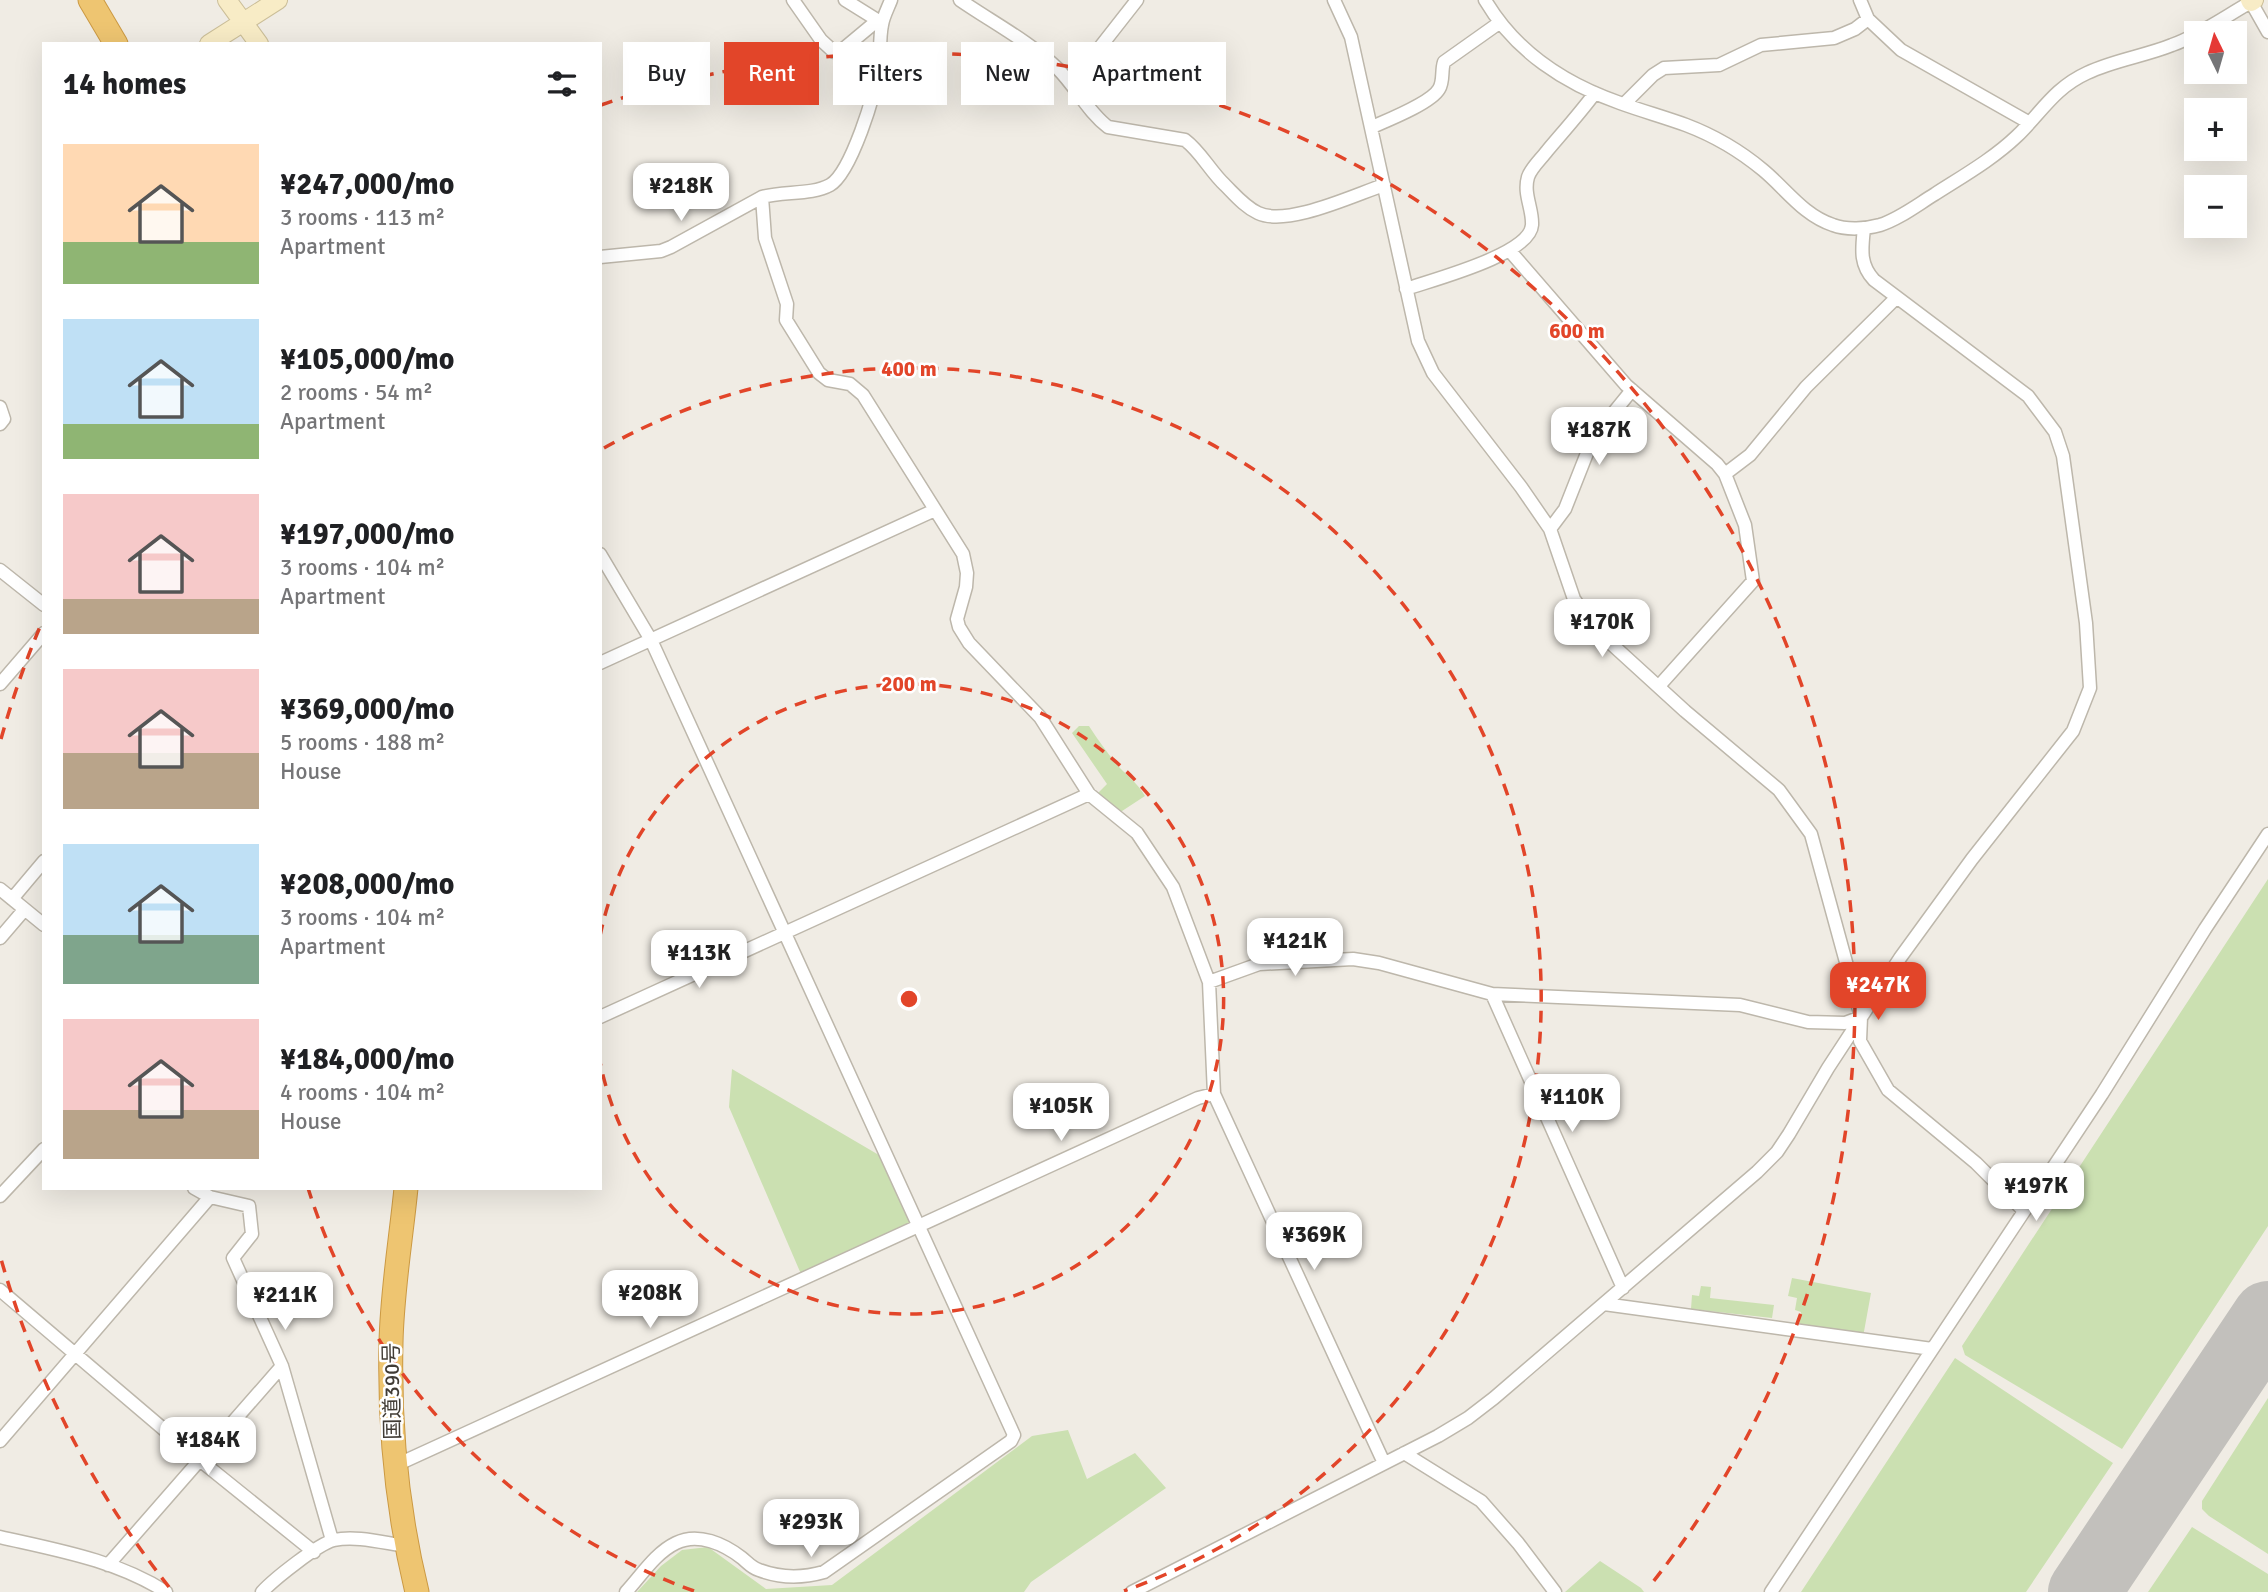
<!DOCTYPE html>
<meta charset="utf-8">
<style>
:root{--surface:#fff;--page:#f6f6f6;--text:#202124;--muted:#757577;--accent:#e24529}
body{margin:0;font-family:Signika,"Noto Sans JP",sans-serif;background:var(--page);color:var(--text);height:100vh;display:flex;flex-direction:column;font-size:26px;white-space:nowrap}
*{box-sizing:border-box;margin:0}
p{font-size:23px;color:var(--muted)}
.icon{flex:none;width:38px;height:38px;fill:none;stroke:currentColor;stroke-width:2;stroke-linecap:round;stroke-linejoin:round}
.map{position:relative;flex:1;overflow:hidden}
.sheet{position:absolute;left:42px;top:42px;width:560px;height:1148px;display:flex;flex-direction:column;background:var(--surface);border-radius:0px;box-shadow:0 7px 28px #0002}
.sheet>*{flex:none}
.banner{position:absolute;left:623px;top:42px;width:665px;height:63px;display:flex;gap:14px}
.needle{width:46px;rotate:355deg}
.controls{position:absolute;left:2184px;top:21px;display:grid;gap:14px}
.controls a{display:grid;place-items:center;width:63px;height:63px;border-radius:0px;background:var(--surface);box-shadow:0 7px 28px #0002;font-size:35px}
.price{position:absolute;translate:-50% -60px;padding:0 16px;border-radius:14px;background:#fff;color:#222;font-size:23px;line-height:46px;filter:drop-shadow(0 2px 4px #0008)}
.price::after{content:'';position:absolute;left:50%;top:42px;width:21px;height:16px;margin-left:-10px;background:inherit;clip-path:polygon(0 0,100% 0,50% 100%)}
.price.on{background:var(--accent);color:#fff}
ul{padding:0;list-style:none}
li{display:flex;align-items:center;gap:21px;height:175px;padding:0 21px}
li span{display:grid;place-items:center;flex:none;width:196px;height:140px;border-radius:0px;color:#555}
li>.icon{margin-inline-start:auto}
span .icon{width:84px;height:84px;fill:#fffc;stroke-width:1}
li b{font-size:30px}
h2{display:flex;justify-content:space-between;align-items:center;height:84px;padding:0 21px;font-size:30px}
.chip{padding:0 24px;border-radius:0px;background:var(--surface);box-shadow:0 7px 28px #0002;font-size:24px;line-height:63px}
.chip.on{background:var(--accent);color:#fff}
.map>svg:first-child{display:block}
.green{fill:#cbe0b1}
.lines{fill:none;stroke-linecap:round;stroke-linejoin:round}
.runway{stroke:#c2c0bc;stroke-width:72}
.street-casing{stroke:#bdb7ab;stroke-width:15}
.secondary-casing{stroke:#cbbe98;stroke-width:20}
.highway-casing{stroke:#cb9943;stroke-width:25}
.street{stroke:#fff;stroke-width:12}
.secondary{stroke:#f8ecc6;stroke-width:18}
.highway{stroke:#eec571;stroke-width:23}
.ring{fill:none;stroke:#e24529;stroke-width:3.5;stroke-dasharray:12 9}
.labels{text-anchor:middle;dominant-baseline:central;stroke-width:5;stroke-linejoin:round;paint-order:stroke}
.street-label{font-size:21px;fill:#413c35;stroke:#fff}
.centre{fill:#e24529;stroke:#fff;stroke-width:3.5}
.ring-label{font-size:21px;text-anchor:middle;font-weight:bold;fill:#e24529;stroke:#fff;stroke-width:5;stroke-linejoin:round;paint-order:stroke}
</style>
<div class="map">
<svg width="2268" height="1592" viewBox="0 0 2268 1592">
<rect width="100%" height="100%" fill="#f0ece4"/>
<!-- green -->
<path class="green" d="M1079,726H1089C1098,740 1108,754 1119,767C1129,777 1138,784 1145,796L1119,813L1098,793L1107,784L1072,733Z
M2268,879V1226L2122,1449L1965,1355L1962,1346Z
M732,1069L884,1158L915,1225L801,1274L729,1107Z
M1792,1278L1871,1293L1863,1337L1799,1325L1801,1312L1795,1310L1797,1298L1788,1296Z
M1701,1286L1711,1287L1710,1298L1774,1305L1772,1318L1691,1309L1692,1295L1699,1296Z
M1955,1358L2113,1463L2026,1592H1801Z
M2268,1398V1554L2209,1516L2202,1509V1501Z
M1068,1430L1087,1479L1135,1453L1166,1488L1031,1582L1024,1592H637L661,1566L682,1550L708,1547L766,1589L832,1585L1032,1436Z
M2192,1527L2268,1574V1592H2148Z
M1600,1561L1641,1588L1644,1592H1565Z"/>
<g class="lines">
<!-- runway -->
<path class="runway" d="M2084,1592L2268,1317"/>
<!-- street casing -->
<g class="street-casing">
<path id="street" d="M793,0L821,40L834,52L842,50L878,20
M845,0L882,23
M960,0C992,22 1030,42 1058,69C1076,87 1088,112 1108,127L1185,140C1201,152 1210,171 1225,185C1235,195 1245,207 1258,213C1287,227 1354,195 1384,185
M1334,0L1351,37L1418,341L1433,373L1521,487L1550,529L1574,599L1594,628L1685,711L1779,790L1811,834L1861,1017L1860,1041L1888,1090L1976,1163L2024,1211
M1485,0C1515,51 1565,84 1620,103C1642,111 1664,117 1686,125C1715,136 1739,150 1763,170C1786,189 1803,215 1833,225C1846,230 1866,229 1880,225C1899,219 1917,205 1935,194C1963,176 1993,159 2017,136C2041,113 2054,88 2087,73C2114,60 2145,56 2172,45C2200,35 2226,16 2251,2L2268,32
M1860,0L1868,19L1901,50L2028,122
M1072,83L1137,0
M1624,104L1653,75L1664,68L1719,65L1761,45L1834,38L1855,29L1868,19
M1372,127C1388,120 1431,103 1439,89C1444,81 1441,71 1444,62L1499,23
M762,197L765,238L787,304L786,320L819,373L828,380L850,384L863,395L963,554L967,573L966,587L957,619L959,627L969,643L1040,717L1089,794L1137,833L1173,887L1209,982L1214,1094L1384,1463
M1510,251L1626,385L1717,464L1725,474L1745,525L1753,581L1659,686
M600,257L661,251L671,247L762,197C783,191 812,195 830,185C851,173 876,92 879,68C881,54 879,39 882,25C883,17 888,8 891,0
M1406,289C1431,280 1530,255 1532,225C1533,209 1523,194 1528,177C1531,168 1541,159 1547,151C1563,132 1580,113 1595,93
M0,407L4,419L0,424
M1725,474L1750,455L1806,387L1896,298
M1550,529L1565,509L1593,438L1632,390
M600,554L651,640L1014,1435L1011,1441L824,1572C803,1578 780,1578 759,1570C752,1568 748,1563 742,1558C724,1544 698,1532 676,1543C655,1553 641,1576 626,1592
M0,570L44,605
M600,663L935,510
M0,684L44,633
M0,889L44,925
M12,899L44,861
M0,938L24,910
M1209,982L1259,964L1353,959L1379,963L1492,994L1740,1005L1808,1022L1845,1023L1861,1017
M1492,994L1623,1288
M600,1017L1089,794
M194,1188L210,1197L249,1206L252,1234L233,1258L282,1366L332,1540
M0,1196L44,1149
M0,1290L201,1461L314,1552
M1604,1304L1932,1349
M0,1441L210,1197
M1404,1453L1481,1501L1518,1543L1555,1592
M394,1466L1198,1098L1214,1094
M0,1537C57,1550 116,1560 166,1592
M108,1565L282,1366
M262,1592C274,1579 318,1544 334,1540C356,1535 384,1543 406,1546
M1132,1592L1438,1436L1468,1418L1494,1398L1757,1172L1777,1152L1789,1134L1828,1068L1900,958L1972,859L2073,731L2090,688L2086,623L2063,456L2055,432L2028,396L1874,280C1859,264 1862,248 1864,228
M1771,1592L2102,1094L2205,929L2268,834"/>
</g>
<!-- secondary casing -->
<g class="secondary-casing">
<path id="secondary" d="M227,0L259,44
M2250,0L2251,2L2254,0
M209,44L278,0"/>
</g>
<!-- highway casing -->
<g class="highway-casing">
<path id="highway" d="M90,0L116,44
M406,1188C401,1239 392,1291 391,1343C389,1427 397,1510 417,1592"/>
</g>
<!-- street -->
<use href="#street" class="street"/>
<!-- secondary -->
<use href="#secondary" class="secondary"/>
<!-- highway -->
<use href="#highway" class="highway"/>
</g>
<!-- distance rings -->
<g class="ring">
<path d="M600 936A315 315 0 1 1 600 1062"/>
<path d="M694 1591A630 630 0 0 1 308 1188M604 448A630 630 0 1 1 1124 1591"/>
<path d="M169 1587A945 945 0 0 1 1 1259M1 739A945 945 0 0 1 42 622M601 105A945 945 0 0 1 1649 1587"/>
</g>
<g class="labels">
<!-- street labels -->
<g class="street-label">
<text transform="translate(392 1391) rotate(-91)">国道390号</text>
</g>
</g>
<circle cx="909" cy="999" r="10" class="centre"/>
<g class="ring-label">
<text x="1577" y="338">600 m</text>
<text x="909" y="376">400 m</text>
<text x="909" y="691">200 m</text>
</g>
</svg>
<div class="controls">
<a><svg class="needle" viewBox="-14 -14 28 28"><path d="M0-13l5 13h-10z" fill="#e53935"/><path d="M0 13l5-13h-10z" fill="#757577"/></svg></a>
<a>+</a>
<a>−</a>
</div>
<b class="price" style="left:681px;top:223px">¥218K</b>
<b class="price" style="left:1599px;top:467px">¥187K</b>
<b class="price" style="left:1602px;top:659px">¥170K</b>
<b class="price" style="left:1295px;top:978px">¥121K</b>
<b class="price" style="left:699px;top:990px">¥113K</b>
<b class="price on" style="left:1878px;top:1022px">¥247K</b>
<b class="price" style="left:1572px;top:1134px">¥110K</b>
<b class="price" style="left:1061px;top:1143px">¥105K</b>
<b class="price" style="left:2036px;top:1223px">¥197K</b>
<b class="price" style="left:1314px;top:1272px">¥369K</b>
<b class="price" style="left:650px;top:1330px">¥208K</b>
<b class="price" style="left:285px;top:1332px">¥211K</b>
<b class="price" style="left:208px;top:1477px">¥184K</b>
<b class="price" style="left:811px;top:1559px">¥293K</b>
<div class="banner">
<a class="chip">Buy</a>
<a class="chip on">Rent</a>
<a class="chip">Filters</a>
<a class="chip">New</a>
<a class="chip">Apartment</a>
</div>
<section class="sheet">
<h2>14 homes<svg class="icon" aria-label="filters" viewBox="0 0 24 24"><path d="M4 7h16M4 17h16"/><circle cx="9" cy="7" r="2"/><circle cx="15" cy="17" r="2"/></svg></h2>
<ul>
<li><span style="background:linear-gradient(#ffd9b3 70%,#8fb573 0)"><svg class="icon" aria-label="home" viewBox="0 0 24 24"><path d="M3 11l9-7 9 7M6 9v11h12V9"/></svg></span><div><b>¥247,000/mo</b><p>3 rooms · 113 m²</p><p>Apartment</p></div></li>
<li><span style="background:linear-gradient(#bfe0f5 75%,#8fb573 0)"><svg class="icon" aria-label="home" viewBox="0 0 24 24"><path d="M3 11l9-7 9 7M6 9v11h12V9"/></svg></span><div><b>¥105,000/mo</b><p>2 rooms · 54 m²</p><p>Apartment</p></div></li>
<li><span style="background:linear-gradient(#f6c9c9 75%,#b9a48a 0)"><svg class="icon" aria-label="home" viewBox="0 0 24 24"><path d="M3 11l9-7 9 7M6 9v11h12V9"/></svg></span><div><b>¥197,000/mo</b><p>3 rooms · 104 m²</p><p>Apartment</p></div></li>
<li><span style="background:linear-gradient(#f6c9c9 60%,#b9a48a 0)"><svg class="icon" aria-label="home" viewBox="0 0 24 24"><path d="M3 11l9-7 9 7M6 9v11h12V9"/></svg></span><div><b>¥369,000/mo</b><p>5 rooms · 188 m²</p><p>House</p></div></li>
<li><span style="background:linear-gradient(#bfe0f5 65%,#7fa58c 0)"><svg class="icon" aria-label="home" viewBox="0 0 24 24"><path d="M3 11l9-7 9 7M6 9v11h12V9"/></svg></span><div><b>¥208,000/mo</b><p>3 rooms · 104 m²</p><p>Apartment</p></div></li>
<li><span style="background:linear-gradient(#f6c9c9 65%,#b9a48a 0)"><svg class="icon" aria-label="home" viewBox="0 0 24 24"><path d="M3 11l9-7 9 7M6 9v11h12V9"/></svg></span><div><b>¥184,000/mo</b><p>4 rooms · 104 m²</p><p>House</p></div></li>
</ul>
</section>
</div>
